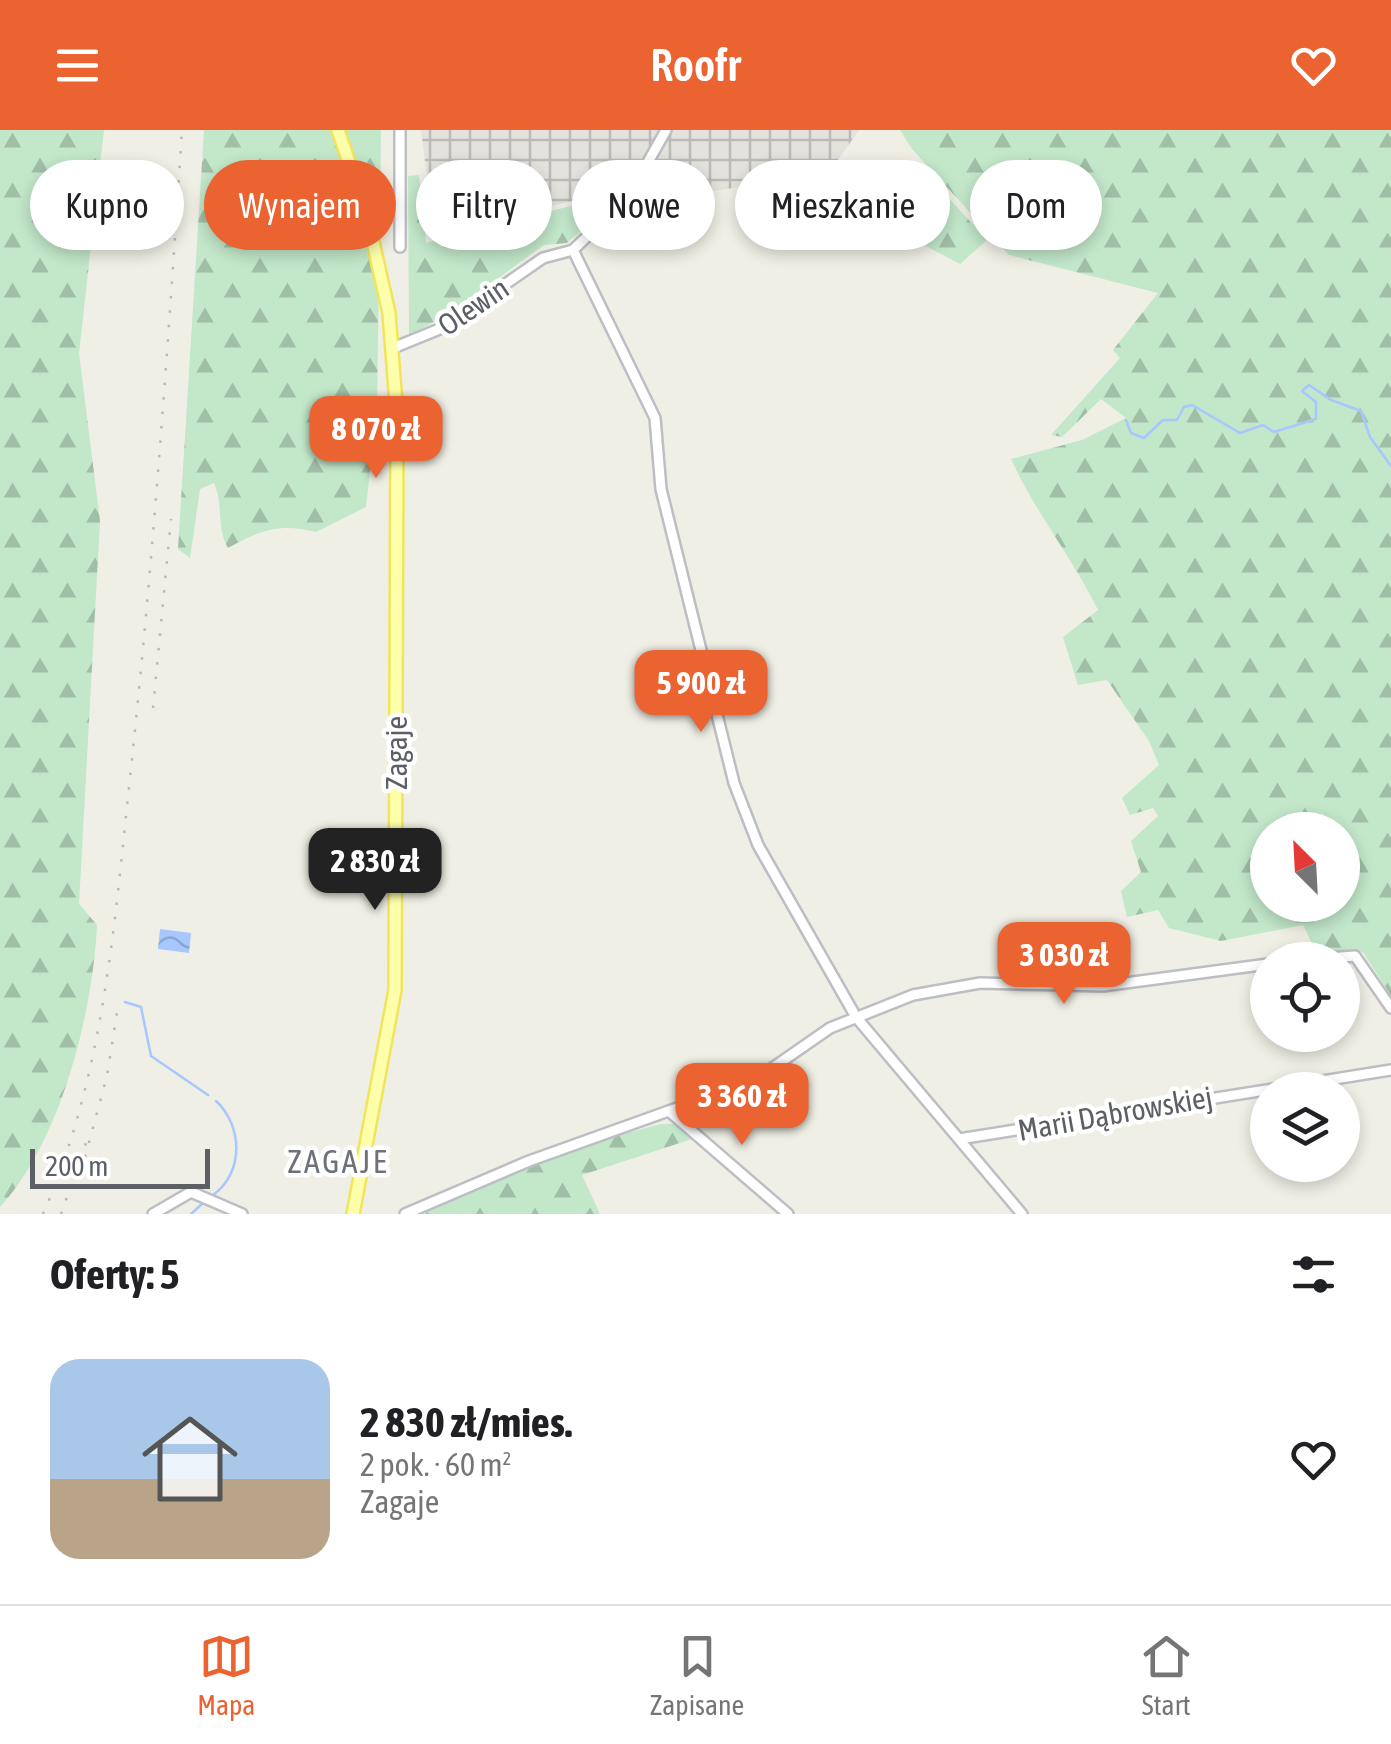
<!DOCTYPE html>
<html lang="pl">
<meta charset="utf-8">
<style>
:root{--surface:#fff;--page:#f6f6f6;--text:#202124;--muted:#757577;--line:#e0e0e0;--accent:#ea6331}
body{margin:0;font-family:"Asap Condensed",sans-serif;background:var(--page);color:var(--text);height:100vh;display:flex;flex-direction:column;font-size:38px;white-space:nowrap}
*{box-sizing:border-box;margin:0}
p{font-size:32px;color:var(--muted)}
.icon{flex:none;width:55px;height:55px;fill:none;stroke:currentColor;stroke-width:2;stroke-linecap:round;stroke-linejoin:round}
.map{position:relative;height:1084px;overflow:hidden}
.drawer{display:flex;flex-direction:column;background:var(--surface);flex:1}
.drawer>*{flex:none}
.hud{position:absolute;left:30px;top:30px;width:1332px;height:90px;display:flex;gap:20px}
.needle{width:65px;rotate:336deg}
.fabs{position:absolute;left:1250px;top:682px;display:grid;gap:20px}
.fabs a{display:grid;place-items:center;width:110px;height:110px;border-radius:50%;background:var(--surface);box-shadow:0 5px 15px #0003;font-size:50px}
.scale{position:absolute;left:30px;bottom:25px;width:180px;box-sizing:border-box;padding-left:10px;border:5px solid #5d5f66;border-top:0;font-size:28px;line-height:35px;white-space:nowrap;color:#5d5f66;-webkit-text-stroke:8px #fff;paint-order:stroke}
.price{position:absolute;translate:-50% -85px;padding:0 22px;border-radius:20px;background:var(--accent);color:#fff;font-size:32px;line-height:65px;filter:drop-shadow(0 2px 5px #0008)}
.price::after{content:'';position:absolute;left:50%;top:60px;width:30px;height:22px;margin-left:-15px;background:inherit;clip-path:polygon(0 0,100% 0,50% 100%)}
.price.on{background:#222;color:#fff}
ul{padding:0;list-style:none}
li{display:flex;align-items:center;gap:30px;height:250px;padding:0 50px}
li span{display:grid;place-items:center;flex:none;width:280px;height:200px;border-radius:30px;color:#555}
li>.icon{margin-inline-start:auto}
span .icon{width:120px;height:120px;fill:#fffc;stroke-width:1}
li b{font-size:42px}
h2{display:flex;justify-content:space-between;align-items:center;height:120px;padding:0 50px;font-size:42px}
.pill{padding:0 35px;border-radius:45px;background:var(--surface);box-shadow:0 5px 15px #0003;font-size:35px;line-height:90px}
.pill.on{background:var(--accent);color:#fff}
header{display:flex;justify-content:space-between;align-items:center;height:130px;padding:0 50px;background:var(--accent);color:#fff;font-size:45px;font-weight:600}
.dock{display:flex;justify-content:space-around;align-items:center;height:140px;border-top:2px solid var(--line);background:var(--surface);font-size:28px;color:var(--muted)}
.dock a{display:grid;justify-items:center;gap:5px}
.dock .on{color:var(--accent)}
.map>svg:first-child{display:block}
.industrial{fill:url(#industrial-grid)}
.forest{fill:url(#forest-firs);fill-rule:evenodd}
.water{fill:url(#water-waves)}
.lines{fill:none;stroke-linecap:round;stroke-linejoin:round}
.stream{stroke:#a6c7ff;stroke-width:2.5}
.minor-casing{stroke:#bdbec4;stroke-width:14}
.major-casing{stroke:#f2e45c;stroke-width:16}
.minor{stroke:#fff;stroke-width:9}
.major{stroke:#fdffab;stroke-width:11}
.rail{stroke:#b8b8b9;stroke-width:2.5;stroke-dasharray:2.5 12;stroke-linecap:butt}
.labels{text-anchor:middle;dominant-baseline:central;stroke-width:9;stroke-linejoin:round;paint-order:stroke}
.street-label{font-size:30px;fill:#5d5f66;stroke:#fff}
.neighbourhood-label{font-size:32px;letter-spacing:2.5px;fill:#6e7178;stroke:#fff}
</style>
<header><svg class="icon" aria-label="menu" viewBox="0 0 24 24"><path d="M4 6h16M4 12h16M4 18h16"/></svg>Roofr<svg class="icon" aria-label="heart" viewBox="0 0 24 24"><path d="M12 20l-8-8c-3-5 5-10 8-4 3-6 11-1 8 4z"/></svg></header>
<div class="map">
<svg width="1391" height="1084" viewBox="0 0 1391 1084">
<defs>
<pattern id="industrial-grid" width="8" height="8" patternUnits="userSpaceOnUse" patternTransform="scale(2.5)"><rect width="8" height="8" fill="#e3e2dd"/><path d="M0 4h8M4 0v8" fill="none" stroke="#bbbab7"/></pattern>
<pattern id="forest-firs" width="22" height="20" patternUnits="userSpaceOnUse" patternTransform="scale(2.5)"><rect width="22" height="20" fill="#c2e7c9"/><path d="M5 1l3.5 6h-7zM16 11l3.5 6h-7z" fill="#a1bea7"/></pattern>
<pattern id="water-waves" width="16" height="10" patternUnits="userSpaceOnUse" patternTransform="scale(2.5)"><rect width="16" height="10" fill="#a6c7ff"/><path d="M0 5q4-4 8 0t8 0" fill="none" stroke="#8aa5d2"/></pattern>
</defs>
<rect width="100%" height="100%" fill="#efefe5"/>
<!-- industrial -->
<path class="industrial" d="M421,0H859L800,84L777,51L627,75L606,63L434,104Z"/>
<!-- forest -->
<path class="forest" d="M0,0H104L79,223L100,391L79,774L97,795C93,882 61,1011 0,1077Z
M204,0H381L377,281L366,377L316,402C280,393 260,400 228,418C216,398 224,375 214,353L200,359L190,428L178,419Z
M900,0H1391V866L1363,822L1317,824L1303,795L1221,811L1169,798L1158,780L1127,787L1121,761L1141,742L1131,711L1158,686L1153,678L1130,685L1122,668L1159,635L1149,611L1107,550L1078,555L1063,507L1098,480C1072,427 1035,382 1011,329L1082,310L1126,288L1101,269L1062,307L1051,305L1120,228L1113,220L1158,163L1009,125L912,19ZM1268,700H1342V775H1268Z
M924,41L987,110L960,134L884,94Z
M419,45L426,113L602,68L603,81L567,113L544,115L453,181L409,206L408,46Z
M661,994H680L695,1008L582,1045L600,1084H425L438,1074L593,1012Z"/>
<!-- water -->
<path class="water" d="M160,799L191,803L189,823L158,819Z"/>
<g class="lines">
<!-- stream -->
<path class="stream" d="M1126,290L1131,303L1144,308L1163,290H1177L1184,277L1192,275L1240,303L1263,295L1274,302L1316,289V272L1302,261L1309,255L1331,270L1361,281L1370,307L1391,336
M125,872L141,877L151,926L208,965
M213,1065C244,1043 243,996 216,971
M191,1084L203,1073"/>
<!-- minor casing -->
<g class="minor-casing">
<path id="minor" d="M400,0V117
M367,85L400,71
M573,120L655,288L661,359L734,653L758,715L856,887L1022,1084
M393,218L442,198L543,128L573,120L629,66L666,0
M1300,830L1355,826L1391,878
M670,982L788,1084
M959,1009L1391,940
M153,1084L191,1062L242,1084
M405,1084L529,1031L755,950L830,898L913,865L980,853L1103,856L1268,834"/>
</g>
<!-- major casing -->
<g class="major-casing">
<path id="major" d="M338,0L367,85L389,183L397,287L395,860L353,1084"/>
</g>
<!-- minor -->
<use href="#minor" class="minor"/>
<!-- major -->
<use href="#major" class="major"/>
<!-- rail -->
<path class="rail" d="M153,578L171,389
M85,1027L107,946L118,876
M43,1084C104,945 114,797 130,648C153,433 168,217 182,0
M61,1084L86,1013"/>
</g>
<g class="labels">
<!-- street labels -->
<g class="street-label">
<text transform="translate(473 176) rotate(-34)">Olewin</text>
<text transform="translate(396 623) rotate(-90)">Zagaje</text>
<text transform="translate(1115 983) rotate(-10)">Marii Dąbrowskiej</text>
</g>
<!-- neighbourhood labels -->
<g class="neighbourhood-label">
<text x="338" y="1031">ZAGAJE</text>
</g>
</g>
</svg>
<div class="fabs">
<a><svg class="needle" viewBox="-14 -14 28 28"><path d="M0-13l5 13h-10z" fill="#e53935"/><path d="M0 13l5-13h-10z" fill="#757577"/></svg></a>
<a><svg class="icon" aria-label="locate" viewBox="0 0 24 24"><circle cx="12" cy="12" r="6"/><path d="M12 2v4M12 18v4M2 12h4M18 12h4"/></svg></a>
<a><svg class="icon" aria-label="layers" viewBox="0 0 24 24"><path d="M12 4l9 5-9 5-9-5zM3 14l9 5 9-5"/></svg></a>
</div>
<div class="scale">200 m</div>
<b class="price" style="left:376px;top:351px">8 070 zł</b>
<b class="price" style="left:701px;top:605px">5 900 zł</b>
<b class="price on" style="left:375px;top:783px">2 830 zł</b>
<b class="price" style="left:1064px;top:877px">3 030 zł</b>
<b class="price" style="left:742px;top:1018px">3 360 zł</b>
<div class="hud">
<a class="pill">Kupno</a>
<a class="pill on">Wynajem</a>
<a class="pill">Filtry</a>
<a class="pill">Nowe</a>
<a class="pill">Mieszkanie</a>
<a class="pill">Dom</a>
</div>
</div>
<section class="drawer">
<h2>Oferty: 5<svg class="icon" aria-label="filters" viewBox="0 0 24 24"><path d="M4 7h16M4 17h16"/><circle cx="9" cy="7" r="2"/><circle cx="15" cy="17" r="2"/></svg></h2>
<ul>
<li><span style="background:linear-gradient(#a9c7e8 60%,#b9a48a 0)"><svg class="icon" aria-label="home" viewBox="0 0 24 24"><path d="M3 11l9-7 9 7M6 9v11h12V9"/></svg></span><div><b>2 830 zł/mies.</b><p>2 pok. · 60 m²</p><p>Zagaje</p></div><svg class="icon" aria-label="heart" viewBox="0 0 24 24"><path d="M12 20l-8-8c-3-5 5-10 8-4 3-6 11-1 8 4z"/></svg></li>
</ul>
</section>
<nav class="dock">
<a class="on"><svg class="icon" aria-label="map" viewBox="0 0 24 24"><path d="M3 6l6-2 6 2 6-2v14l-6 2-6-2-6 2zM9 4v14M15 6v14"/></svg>Mapa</a>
<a><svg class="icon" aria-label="saved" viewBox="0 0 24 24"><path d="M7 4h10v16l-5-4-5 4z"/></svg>Zapisane</a>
<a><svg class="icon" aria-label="home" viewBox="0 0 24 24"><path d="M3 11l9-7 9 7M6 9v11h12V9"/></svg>Start</a>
</nav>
